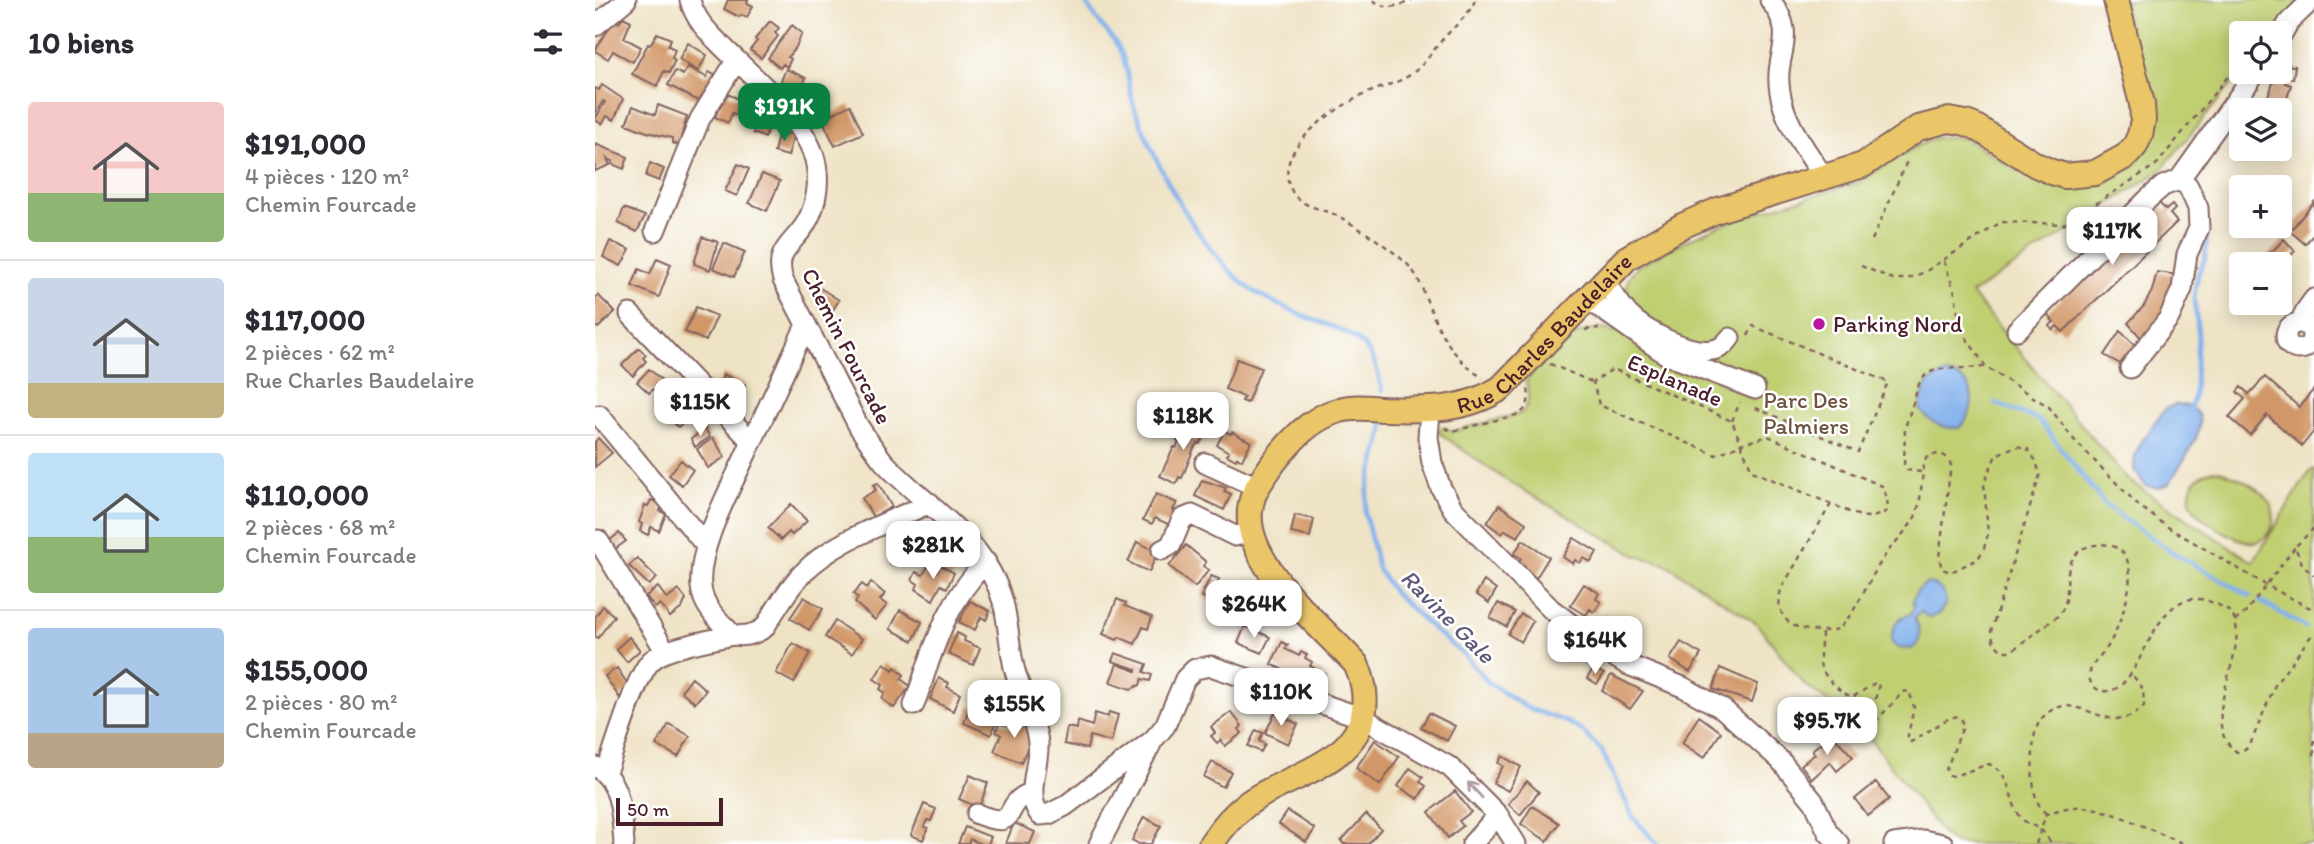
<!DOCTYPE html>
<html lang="fr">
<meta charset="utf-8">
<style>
:root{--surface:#fff;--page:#f7f7f7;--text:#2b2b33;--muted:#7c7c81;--line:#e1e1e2;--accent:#0b8043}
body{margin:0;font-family:Itim,sans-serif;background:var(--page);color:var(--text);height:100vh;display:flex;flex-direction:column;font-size:26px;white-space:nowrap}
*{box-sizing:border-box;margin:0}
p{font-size:23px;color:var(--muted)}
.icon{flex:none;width:38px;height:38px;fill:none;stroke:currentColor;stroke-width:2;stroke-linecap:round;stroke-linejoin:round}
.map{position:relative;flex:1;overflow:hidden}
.details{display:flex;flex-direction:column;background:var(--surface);width:595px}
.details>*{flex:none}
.fabs{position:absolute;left:1634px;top:21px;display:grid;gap:14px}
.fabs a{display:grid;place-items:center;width:63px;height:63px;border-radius:7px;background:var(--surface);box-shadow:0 4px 18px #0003;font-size:35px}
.scale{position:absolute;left:21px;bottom:18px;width:107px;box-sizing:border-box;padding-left:7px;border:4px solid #4a1f2b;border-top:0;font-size:19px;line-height:24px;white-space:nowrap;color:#4a1f2b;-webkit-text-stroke:5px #fff;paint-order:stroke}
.price{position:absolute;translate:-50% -60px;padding:0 16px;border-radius:14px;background:#fff;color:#222;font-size:23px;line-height:46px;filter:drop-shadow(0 2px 4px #0008)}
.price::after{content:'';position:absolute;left:50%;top:42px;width:21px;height:16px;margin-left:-10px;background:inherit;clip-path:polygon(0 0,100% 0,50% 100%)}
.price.active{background:var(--accent);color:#fff}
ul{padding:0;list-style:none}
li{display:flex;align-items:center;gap:21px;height:175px;padding:0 28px}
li+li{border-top:2px solid var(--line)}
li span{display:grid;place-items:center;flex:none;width:196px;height:140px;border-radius:7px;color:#555}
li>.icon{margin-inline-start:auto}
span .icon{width:84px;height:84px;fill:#fffc;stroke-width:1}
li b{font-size:30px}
h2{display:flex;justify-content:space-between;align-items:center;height:84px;padding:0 28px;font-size:30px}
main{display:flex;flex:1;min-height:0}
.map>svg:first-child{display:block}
.green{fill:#c0cf72;stroke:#85774e;stroke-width:2}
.water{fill:#82b1ec;stroke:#66688c;stroke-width:2}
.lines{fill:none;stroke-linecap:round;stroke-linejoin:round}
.stream{stroke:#82b1ec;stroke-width:4.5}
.building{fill:#d19768}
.minor-casing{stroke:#846461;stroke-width:23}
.major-casing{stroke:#846461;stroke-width:28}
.path{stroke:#846461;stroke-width:2.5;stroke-dasharray:5 5;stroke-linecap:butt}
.minor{stroke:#fff;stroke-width:19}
.major{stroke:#eac669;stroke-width:24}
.oneway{stroke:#ae9aa0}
.poi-dot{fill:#b5179e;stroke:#fff;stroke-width:2.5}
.labels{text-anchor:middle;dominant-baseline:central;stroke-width:5;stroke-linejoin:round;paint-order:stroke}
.poi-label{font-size:23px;fill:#4a1f2b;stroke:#fff;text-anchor:start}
.street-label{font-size:23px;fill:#4a1f2b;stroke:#fff}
.park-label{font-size:23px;fill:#6d5440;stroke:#fff}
.water-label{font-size:24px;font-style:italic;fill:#605978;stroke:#fff}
</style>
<main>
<section class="details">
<h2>10 biens<svg class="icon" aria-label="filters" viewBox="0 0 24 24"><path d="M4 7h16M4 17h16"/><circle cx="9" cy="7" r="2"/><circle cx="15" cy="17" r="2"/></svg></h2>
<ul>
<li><span style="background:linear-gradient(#f6c9c9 65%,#8fb573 0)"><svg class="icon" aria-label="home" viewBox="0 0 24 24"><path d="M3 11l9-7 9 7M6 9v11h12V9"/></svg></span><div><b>$191,000</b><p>4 pièces · 120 m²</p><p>Chemin Fourcade</p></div></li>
<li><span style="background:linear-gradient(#c9d6e8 75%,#c2b280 0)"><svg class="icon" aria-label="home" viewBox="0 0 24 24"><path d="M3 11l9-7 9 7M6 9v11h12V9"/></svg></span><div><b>$117,000</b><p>2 pièces · 62 m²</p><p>Rue Charles Baudelaire</p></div></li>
<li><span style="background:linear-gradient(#bfe0f5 60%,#8fb573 0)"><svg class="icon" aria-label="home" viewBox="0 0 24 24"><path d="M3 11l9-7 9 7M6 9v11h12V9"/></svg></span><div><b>$110,000</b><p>2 pièces · 68 m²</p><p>Chemin Fourcade</p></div></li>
<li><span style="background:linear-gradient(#a9c7e8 75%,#b9a48a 0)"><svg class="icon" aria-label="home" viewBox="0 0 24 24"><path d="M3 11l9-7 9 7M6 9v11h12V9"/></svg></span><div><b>$155,000</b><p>2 pièces · 80 m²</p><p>Chemin Fourcade</p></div></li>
</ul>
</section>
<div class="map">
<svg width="1719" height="844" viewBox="0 0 1719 844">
<rect width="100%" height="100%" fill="#fff"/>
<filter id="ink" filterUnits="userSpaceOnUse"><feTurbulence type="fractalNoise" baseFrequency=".0143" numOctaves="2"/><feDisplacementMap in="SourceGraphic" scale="14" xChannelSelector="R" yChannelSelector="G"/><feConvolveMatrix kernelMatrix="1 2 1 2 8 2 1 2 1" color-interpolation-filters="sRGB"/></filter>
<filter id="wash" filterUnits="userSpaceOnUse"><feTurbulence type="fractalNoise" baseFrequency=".00686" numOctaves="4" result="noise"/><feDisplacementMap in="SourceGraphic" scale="28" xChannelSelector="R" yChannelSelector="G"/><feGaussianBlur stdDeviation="1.57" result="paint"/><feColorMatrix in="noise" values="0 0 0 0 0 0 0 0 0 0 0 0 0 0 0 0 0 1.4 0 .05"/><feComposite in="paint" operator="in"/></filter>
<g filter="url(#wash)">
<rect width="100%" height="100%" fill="#efe3c6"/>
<!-- green -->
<path class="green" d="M1528,0H1699L1703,4L1678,33H1647V72L1565,171L1376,294L1533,480L1658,562L1714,472L1719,469V844H1361L1350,837L1263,723L1209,684L1161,623L1069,563L1042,556L909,479L843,432L847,427L858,431L925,414C936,404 934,394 931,381C953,357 984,317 1019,332L1038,307L1031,291L1034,277L1041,268L1075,248L1121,227L1166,211L1262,183L1320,147L1341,138H1369L1433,176L1447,181L1509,180L1539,167L1554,143Z
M1618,470C1633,471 1666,488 1674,501C1679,508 1680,519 1677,527C1675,534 1669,540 1662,542C1649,546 1609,522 1601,511C1586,493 1600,475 1618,470Z"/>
<!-- water -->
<path class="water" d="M1351,374C1382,378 1384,408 1364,428C1345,428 1336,424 1325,409C1328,389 1331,380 1351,374Z
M1581,404C1633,409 1585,462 1574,484L1563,488L1551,486L1539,470L1540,456L1545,444L1570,409Z
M1333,583C1356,588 1356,612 1334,618L1326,612L1319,618C1325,629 1329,642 1316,649L1304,648L1297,643C1295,632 1302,615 1315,615L1319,607L1317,602C1320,593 1324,586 1333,583Z"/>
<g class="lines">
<!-- stream -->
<path class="stream" d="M490,0C498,20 517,33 526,52C534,70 533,91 540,109C563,169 594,230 640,276C660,296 688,307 714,318C735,326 759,332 773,351C782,363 784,378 787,391
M1400,403L1444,420L1510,505L1577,552L1655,596
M1595,410L1599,397L1603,331L1599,297L1603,274L1610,259L1612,237
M789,420L788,432L773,488L770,513L783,569L799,593L840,631L869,655L894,683L932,708L972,722L986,730L1007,751L1038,817L1062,844
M1665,601L1710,627"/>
</g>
<g id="blocks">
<!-- building -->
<path class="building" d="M133,0H153L152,3L158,6L152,17L146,15L144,17L129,9Z
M28,17L36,21L29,38L46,47L38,62L18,51L13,59L0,51L19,20L24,23Z
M175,21L184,28L180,33L183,36L166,58L155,50L162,41L160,39Z
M197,25L207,33L201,47L193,57L196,59L192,67L188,64L185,68L173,58Z
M62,33L76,39L73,46L80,49L77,58L80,60L74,73L69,71L62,86L37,74L53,44L55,45Z
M93,43L112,55L103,71L84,59Z
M1685,65L1700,66L1698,79L1691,77L1690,83L1696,85L1691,101L1685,110H1664L1675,92L1681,72H1685Z
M93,67L111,77L114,72L123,77L109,104L73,85L80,71L88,75Z
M191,69L211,78L205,92L185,83Z
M7,85L28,99L19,120L12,116L7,124L0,120L10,102L8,101L0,114V88L4,90Z
M208,89L217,94L214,100L220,103L215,115L200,108Z
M130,93L149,101L143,115L137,113L133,123L120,117Z
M63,105L92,116L84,145L77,143V138L52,132L31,124L38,106L60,115Z
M255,105L268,133L240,146L227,119Z
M156,111L177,118L170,138L158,133L161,123L154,120Z
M184,131L199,135L193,156L179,152Z
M0,144L33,157L29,169L17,164L18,161L12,158L15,165L0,171Z
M55,163L69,169L64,181L51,176Z
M143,164L154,169L142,196L130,191Z
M167,174L185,181L172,211L154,203Z
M1563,202L1571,210L1577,205L1580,209L1575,214L1582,222L1468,332L1462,326L1458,330L1454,326L1459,322L1451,313L1497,270L1496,269L1519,246L1520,248Z
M1719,202V234L1710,244L1695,231Z
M29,208L50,216L42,232L23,223Z
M1497,233L1503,238L1488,253L1483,247Z
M107,237L123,242L115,270L99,264Z
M1689,239L1700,251L1685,267V264H1673L1669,260Z
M15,241L35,250L26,266L8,257Z
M129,243L150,252L139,277L118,268Z
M62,258L76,264L64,297L37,286L44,269L55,274Z
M1562,272L1583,275L1571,310L1547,339L1533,323L1549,306L1557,291Z
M225,288L244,300L236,313L223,305L227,299L220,295Z
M3,295L20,312L3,328L0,325V298Z
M101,307L122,316L111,341L90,332Z
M1525,331L1541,346L1527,365L1509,355Z
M44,348L51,355L48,358L51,361L38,376L27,365Z
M642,359L666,368L652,403L647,401L649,397L630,389Z
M54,369L71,384L63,393L58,389L54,393L42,382Z
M128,374L150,385L137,410L125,404L131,393L123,389Z
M1670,377L1704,407L1719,389V431L1707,446L1672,415L1655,435L1634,417L1650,399L1642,392L1646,387L1654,394Z
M91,392L106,407L83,427L70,414L77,408L72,403L82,394L85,397Z
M592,420L610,429L607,434L610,435L605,444L603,443L599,448L587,478L584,477L581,484L565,476L579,447L581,448L584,442L582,441Z
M110,429L115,437L100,447L96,439Z
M629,431L636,434L637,432L656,442L647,460L642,457L641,460L632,455L634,452L622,445Z
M3,438L17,453L0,467V442Z
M118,438L130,457L113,468L102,449Z
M86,460L98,470L87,485L74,475Z
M607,480L631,488L629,491L636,494L629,510L600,496Z
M283,483L297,507L278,517L267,498L281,490L278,485Z
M561,494L582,503L578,510L583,512L577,526L560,518L557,524L548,520Z
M56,500L67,504L65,511L71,514L64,531L56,527L53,535L45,531L47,524L44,522L50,505L53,506Z
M196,504L212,521L197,535L194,532L186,540L173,528Z
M904,505L931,523L923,537L910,530L907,534L892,523Z
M700,515L719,519L715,537L696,533Z
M24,533L31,541L20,549L14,541Z
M300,538L318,545L310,563L303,560L300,565L294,563L299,551L295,549Z
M979,538L1002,552L996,562L988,558L985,563L980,560L978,564L968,557Z
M928,540L954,557L941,578L920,567L926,558L919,554Z
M542,542L563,552L554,572L533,562Z
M591,545L611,562L608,566L614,570L600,587L574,566Z
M42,558L62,578L54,585L34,566Z
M345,565L359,573L352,588L346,585L338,600L321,589L323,584L317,580L321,572L328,575L333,566L342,571Z
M616,576L624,579L620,589L631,594L636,585L644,589L633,610L606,596Z
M889,581L901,590L894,603L881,594Z
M276,582L290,594L285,600L292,605L280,620L260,603L263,598L258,594L267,584L272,588Z
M989,584L1004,593L1001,599L1006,602L999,612L995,609L991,615L975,606Z
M63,587L72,599L84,590L91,599L87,608L75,617L65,604L60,608L51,596Z
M209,597L228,609L214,630L195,618Z
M522,599L531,603L530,606L557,617L553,629L548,627L540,644L524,637L522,640L508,634Z
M375,601L395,611L391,620L386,617L380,630L364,622Z
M903,603L920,612L912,627L895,618Z
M8,606L19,616L3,638L0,636V617Z
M305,610L327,622L318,641L295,629Z
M926,614L938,621L926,642L913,634Z
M240,621L267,639L257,654L230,637Z
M650,626L675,637L667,653L643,643Z
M362,633L370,637L369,641L385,648L378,665L353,654Z
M34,637L45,650L32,662L21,649Z
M687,642L693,645L690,649L704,656L706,652L712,655L710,658L717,662L715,666L730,674L719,683L709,678L705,684L686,674L688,670L676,664Z
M1086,642L1106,654L1095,672L1075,659Z
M198,643L215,653L199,683L181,673Z
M520,653L552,664L549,672L557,675L555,681L547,679L545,685L536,689L515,682L522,664L541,671V669L517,661Z
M289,663L298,670L300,667L309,675L306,679L315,686L299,708L287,699L290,693L285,689L288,685L279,679Z
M22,668L36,689L24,697L10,676Z
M999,668L1009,674L1002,684L992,678Z
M1125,668L1163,684L1157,702L1118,689Z
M1016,675L1048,691L1035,709L1007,691Z
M97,678L111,690L100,703L86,691Z
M344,678L354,683L352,687L365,694L358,711L335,699Z
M384,702L405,712L396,735L369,723L375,706L381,709Z
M514,712L523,715L516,742L495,736L492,749L469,744L472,727L482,729L483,721L497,726L500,713L513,717Z
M636,712L647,726L644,729L647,733L630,746L626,740L622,743L616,736L620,733L616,727Z
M680,713L703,724L693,744L670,733Z
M834,713L860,726L852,741L826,727Z
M1104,716L1126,732L1109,758L1087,743Z
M421,718L434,723L438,734L426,763L399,751L406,735L401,732L404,723L417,727Z
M74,724L95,736L83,757L61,745Z
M661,730L668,733L664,741L670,744L666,752L653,746Z
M1237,734L1258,757L1242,771L1235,762L1217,779L1206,765L1220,754L1217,750Z
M780,740L804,757L785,785L761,768Z
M907,756L926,767L913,791L898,783L908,766L903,763Z
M617,762L636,772L628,787L609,777Z
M815,768L828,777L825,782L831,786L823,799L803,786Z
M375,775L393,783L384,808L364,799Z
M932,781L944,792L925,815L913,804Z
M1281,782L1294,799L1273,816L1260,799Z
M860,791L876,812L864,821L868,826L853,838L834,812Z
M329,804L341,809L336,821L332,820L329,827L333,828L328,840L316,835Z
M937,806L964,823L952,841L926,824Z
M693,811L720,829L711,842L684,824Z
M771,814L786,829L773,844H749L746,841Z
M549,817L566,826L556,844H544L537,840Z
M419,823L440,832L435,844L411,843Z
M370,827L396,837L393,844H386L375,839L373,844H363Z"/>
</g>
</g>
<g filter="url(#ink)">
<use href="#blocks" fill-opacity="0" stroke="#846461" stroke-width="2"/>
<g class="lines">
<!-- minor casing -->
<g class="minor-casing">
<path id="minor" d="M95,0C100,20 114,33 128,47C157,76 204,114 218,153C226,176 223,204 210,225C196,246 179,251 188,280L264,427C272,439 280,451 289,462C332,509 390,537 408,602C414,625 414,649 420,671C426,695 440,717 443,742C445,766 429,794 445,815L454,814L470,806L558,740L570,726L590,679L600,669L616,666L768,718L855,767L903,815L921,844
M1175,0C1205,38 1178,53 1185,92C1190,125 1212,150 1229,178
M0,26L31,0
M1685,37L1694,22L1717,0
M1584,180L1661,72
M60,231L105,119L141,61
M1010,283C1018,293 1025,304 1033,314C1049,331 1094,354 1117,350C1126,349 1130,344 1135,338
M994,300L1072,355L1160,389
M35,314L157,442
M1705,323L1711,310L1719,299
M1691 336a13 13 0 1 1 26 0a13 13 0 1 1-26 0Z
M1422,330L1553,199L1568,186L1584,180L1593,186L1603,208L1604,228L1592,254L1587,289L1574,318L1535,368
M835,411L833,437L837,463L846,488L858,509L956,609L1018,656L1031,664L1088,687L1128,709L1185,760L1219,802L1233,832L1244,844
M4,415L111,546
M610,463L662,487
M3,540L71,652
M567,550L576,545L587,519L597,515L640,536L656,533
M138,635C124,621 108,607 106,587C102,547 136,488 152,452C172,410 191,368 211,325
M319,705C339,649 348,606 391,562
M1,767C27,781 27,818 29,844
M11,772C20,748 40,677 56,661C70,647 117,640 138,635C150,637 159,635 169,628C181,610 192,589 207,574C238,541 294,522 335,503
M382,814C429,832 403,803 438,792
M504,844L556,744
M877,844L903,815
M1299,844L1328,840L1348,844"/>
</g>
<!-- major casing -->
<g class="major-casing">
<g id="major">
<path id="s1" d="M616,844C626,829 637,815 652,804C689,776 762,765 769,710C771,693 768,680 761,664C726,625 643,561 656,504C659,488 670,476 679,462C696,440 717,417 745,410C758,406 774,408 787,409C830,410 869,412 906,388L1032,258L1087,226L1123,210L1268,165L1323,128L1354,120L1371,123L1381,127L1441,165L1457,172L1470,176L1500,173L1531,156L1540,146L1545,135L1548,120L1547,104L1521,0"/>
</g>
</g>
<!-- path -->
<path class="path" d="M778,0C790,10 803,7 817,0
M880,0C874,16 858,27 847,40C835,54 827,69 810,78C796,85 780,89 766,96C736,111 673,152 698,193C707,208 731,209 745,217C767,230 790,244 810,262C825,276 827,290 835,308C846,336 862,362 888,378
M1277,240L1313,159
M1349,261L1360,293L1364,321L1372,339L1391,367
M1266,266L1298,279H1312L1330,272L1406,222L1470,224L1562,164L1647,59
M990,330L1004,328
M1153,336L1158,326L1293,382L1263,452L1156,406
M955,364L997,382
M1137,421L1145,402
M850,428L858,431L925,414C933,407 935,400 933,389
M1326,472L1312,470L1309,465L1310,428L1324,384L1332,373L1344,369L1391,367L1454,407L1480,441L1543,505L1571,526L1671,585L1713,607L1719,608
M1236,504L1186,589C1176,629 1215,635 1244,629C1263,609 1272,583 1287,560C1296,545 1312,532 1320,517C1328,499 1325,477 1331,458C1342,452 1351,452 1356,465L1344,557L1347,569L1356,572L1383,559L1389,548L1393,534L1389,483L1401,455L1421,446L1432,448L1441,461L1445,475L1396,631L1399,643L1407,651H1416L1463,616C1476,602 1470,584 1474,567C1476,560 1481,554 1486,549C1500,544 1514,541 1526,551C1547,570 1525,626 1513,646C1508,654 1497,662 1495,672C1492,681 1499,690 1508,691C1550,697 1554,578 1616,602C1626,606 1637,610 1640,621C1651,659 1601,724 1642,752L1650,750L1655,745L1680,685L1719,632
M1236,504L1157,471L1146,444L1121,455L1004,405L998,382L1018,369L1137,421L1146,444L1173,436L1287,486L1292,498L1293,510C1272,525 1257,512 1236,504
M1719,528L1700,547L1708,566L1719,575
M1640,621L1650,613L1700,547
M1227,633C1227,642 1223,658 1226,667C1231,679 1246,694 1258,697L1280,683L1284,684L1276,719L1281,721L1308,692L1314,691L1319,707L1312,740L1316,742L1354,718L1363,716L1367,720V729L1351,770L1354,775L1359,776L1394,764C1417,774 1413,797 1424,815C1430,825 1439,824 1447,831C1450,834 1454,840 1457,844
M1719,740V759
M1451,814C1448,810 1444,806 1442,801C1437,787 1437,767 1438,752C1439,734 1440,720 1457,710C1482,695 1510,729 1536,716C1541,714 1545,709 1549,706L1548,689L1536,673
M1441,844L1451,814C1463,810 1475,806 1488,807C1519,809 1560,833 1590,844"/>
<!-- minor -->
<use href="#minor" class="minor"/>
<!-- major -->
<use href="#major" class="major"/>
</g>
<!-- one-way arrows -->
<defs><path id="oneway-shaft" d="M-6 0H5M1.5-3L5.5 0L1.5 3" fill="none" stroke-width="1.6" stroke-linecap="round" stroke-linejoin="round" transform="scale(1.75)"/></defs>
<use class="oneway" href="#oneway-shaft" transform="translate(880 790) rotate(-133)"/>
</g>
<!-- markers -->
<circle class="poi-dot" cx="1224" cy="324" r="7"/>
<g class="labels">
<!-- poi labels -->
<g class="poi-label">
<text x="1238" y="324">Parking Nord</text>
</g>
<!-- street labels -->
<g class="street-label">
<text stroke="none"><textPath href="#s1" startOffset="822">Rue Charles Baudelaire</textPath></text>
<text transform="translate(252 346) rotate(63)">Chemin Fourcade</text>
<text transform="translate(1080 380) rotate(23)">Esplanade</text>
</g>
<!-- park labels -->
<g class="park-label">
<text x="1211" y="400">Parc Des<tspan x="1211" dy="26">Palmiers</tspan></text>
</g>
<!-- water labels -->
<g class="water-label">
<text transform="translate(853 616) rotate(45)">Ravine Gale</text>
</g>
</g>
</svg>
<div class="fabs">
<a><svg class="icon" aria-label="locate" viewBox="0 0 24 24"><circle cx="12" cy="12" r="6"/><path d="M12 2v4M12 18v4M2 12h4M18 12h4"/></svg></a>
<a><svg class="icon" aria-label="layers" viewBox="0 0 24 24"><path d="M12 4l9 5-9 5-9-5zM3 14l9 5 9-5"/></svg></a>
<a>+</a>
<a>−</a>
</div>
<div class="scale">50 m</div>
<b class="price active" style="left:189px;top:143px">$191K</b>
<b class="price" style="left:1517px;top:267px">$117K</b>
<b class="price" style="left:105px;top:438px">$115K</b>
<b class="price" style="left:588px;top:452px">$118K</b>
<b class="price" style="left:338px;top:581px">$281K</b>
<b class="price" style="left:659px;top:640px">$264K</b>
<b class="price" style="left:1000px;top:676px">$164K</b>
<b class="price" style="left:686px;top:728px">$110K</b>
<b class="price" style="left:419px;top:740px">$155K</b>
<b class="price" style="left:1232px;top:757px">$95.7K</b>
</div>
</main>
